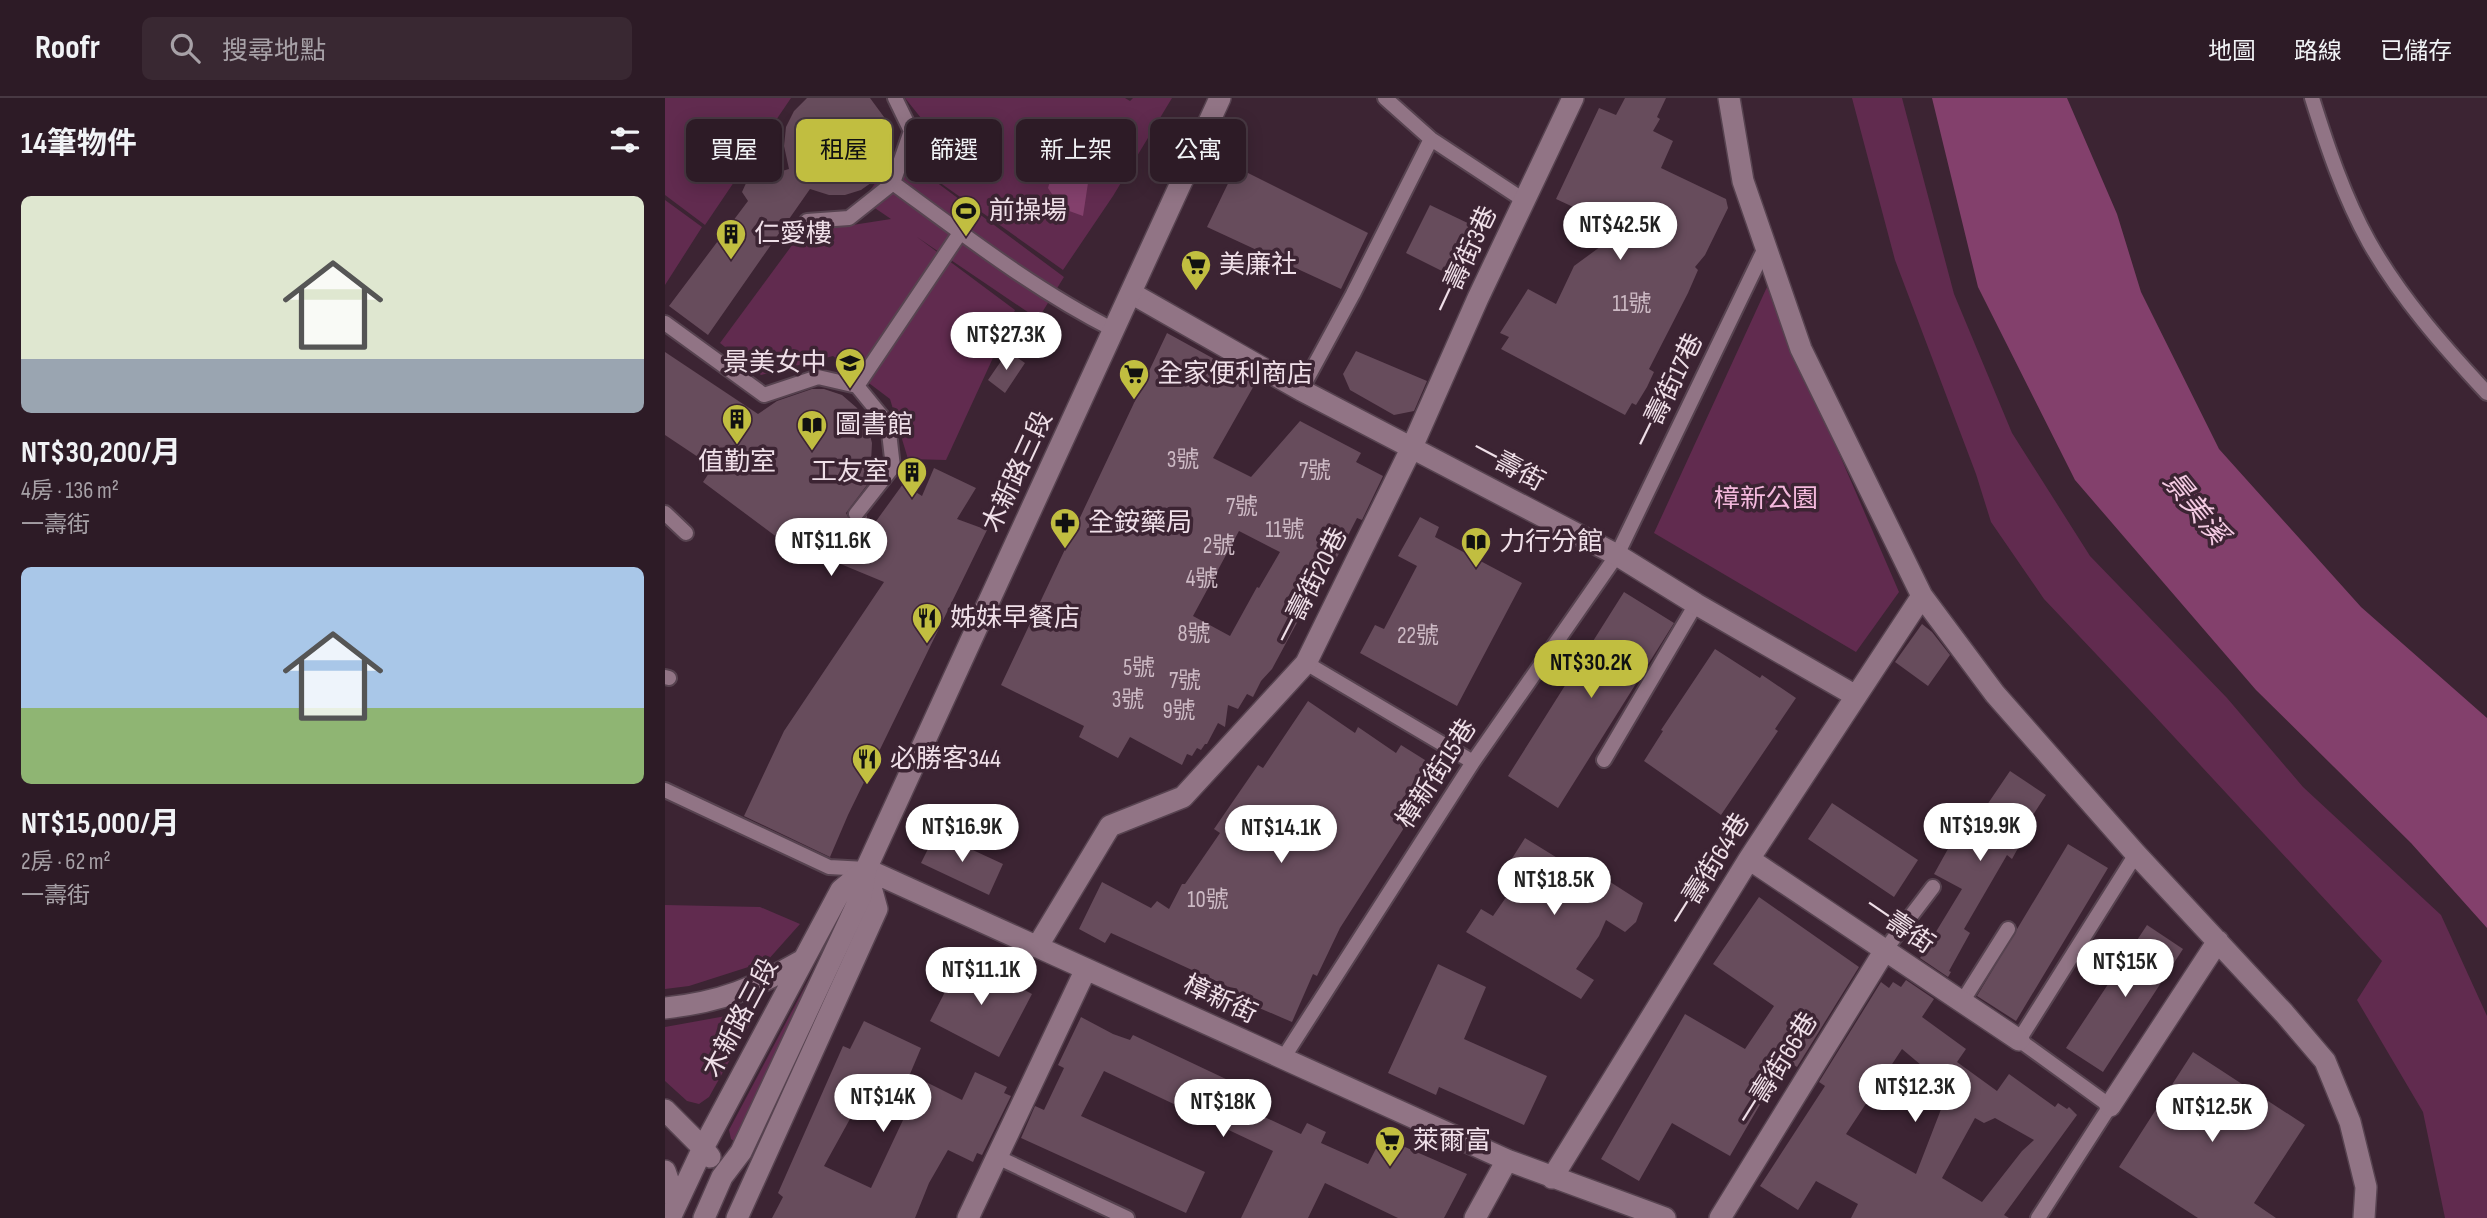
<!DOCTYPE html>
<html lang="zh-TW">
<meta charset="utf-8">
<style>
:root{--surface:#2d1b26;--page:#392832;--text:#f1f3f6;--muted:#a7a1a7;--line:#483943;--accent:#c1be40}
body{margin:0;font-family:"Sofia Sans Condensed","Noto Sans TC",sans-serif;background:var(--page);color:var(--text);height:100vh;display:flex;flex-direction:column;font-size:26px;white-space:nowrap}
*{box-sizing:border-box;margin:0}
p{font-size:23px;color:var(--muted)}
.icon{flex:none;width:38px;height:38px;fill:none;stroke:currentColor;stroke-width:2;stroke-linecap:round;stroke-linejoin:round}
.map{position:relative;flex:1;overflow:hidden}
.drawer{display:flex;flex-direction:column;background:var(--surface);width:665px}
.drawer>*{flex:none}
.hud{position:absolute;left:21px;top:21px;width:665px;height:63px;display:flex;gap:14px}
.price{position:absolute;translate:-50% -60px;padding:0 16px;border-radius:24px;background:#fff;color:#222;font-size:23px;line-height:46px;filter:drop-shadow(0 2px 4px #0008)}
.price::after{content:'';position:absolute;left:50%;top:42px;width:21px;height:16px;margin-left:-10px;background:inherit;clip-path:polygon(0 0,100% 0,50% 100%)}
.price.current{background:var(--accent);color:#111}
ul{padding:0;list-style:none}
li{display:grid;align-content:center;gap:14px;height:371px;padding:0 21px}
li span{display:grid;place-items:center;height:217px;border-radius:10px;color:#555}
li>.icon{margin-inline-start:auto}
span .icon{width:126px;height:126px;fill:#fffc;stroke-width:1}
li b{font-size:30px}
h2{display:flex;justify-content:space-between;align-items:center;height:84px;padding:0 21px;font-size:30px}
.pill{padding:0 24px;border-radius:10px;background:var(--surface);box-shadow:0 4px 18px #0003,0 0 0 2px var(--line);font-size:24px;line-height:63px}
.pill.current{background:var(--accent);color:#111}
header{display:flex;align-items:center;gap:42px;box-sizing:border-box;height:98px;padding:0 35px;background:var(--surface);border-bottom:2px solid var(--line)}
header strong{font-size:33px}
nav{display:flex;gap:38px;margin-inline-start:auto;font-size:24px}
.search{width:490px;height:63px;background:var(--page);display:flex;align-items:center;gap:18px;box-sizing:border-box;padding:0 24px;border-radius:10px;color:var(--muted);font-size:26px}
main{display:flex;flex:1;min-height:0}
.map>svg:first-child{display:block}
.green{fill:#612b4f}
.water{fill:#83406c}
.building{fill:#674c5c;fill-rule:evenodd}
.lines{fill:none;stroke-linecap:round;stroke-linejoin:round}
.lane-casing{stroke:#574350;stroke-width:18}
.street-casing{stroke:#574350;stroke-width:24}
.secondary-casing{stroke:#574350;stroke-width:24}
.lane{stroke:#917485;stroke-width:14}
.street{stroke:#917485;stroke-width:21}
.secondary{stroke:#917485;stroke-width:21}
.labels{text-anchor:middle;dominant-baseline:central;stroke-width:7;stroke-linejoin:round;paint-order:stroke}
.number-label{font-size:23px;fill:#cdbac5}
.poi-label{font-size:26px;fill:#efdfe8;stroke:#3c2433;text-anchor:start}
.street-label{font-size:26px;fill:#efdfe8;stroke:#3c2433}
.park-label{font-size:26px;fill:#f4b9dd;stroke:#3c2433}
.water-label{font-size:28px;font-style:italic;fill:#f4cbe3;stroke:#3c2433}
</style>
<header>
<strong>Roofr</strong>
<div class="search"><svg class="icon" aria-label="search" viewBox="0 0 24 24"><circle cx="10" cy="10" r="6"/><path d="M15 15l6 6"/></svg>搜尋地點</div>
<nav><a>地圖</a><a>路線</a><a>已儲存</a></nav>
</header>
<main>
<section class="drawer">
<h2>14筆物件<svg class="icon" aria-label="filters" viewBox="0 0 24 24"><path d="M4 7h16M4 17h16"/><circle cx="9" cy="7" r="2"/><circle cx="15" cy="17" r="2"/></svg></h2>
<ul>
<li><span style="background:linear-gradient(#dfe7d0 75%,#9aa5b1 0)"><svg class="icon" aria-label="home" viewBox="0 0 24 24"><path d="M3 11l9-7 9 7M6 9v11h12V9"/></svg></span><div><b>NT$30,200/月</b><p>4房 · 136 m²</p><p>一壽街</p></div></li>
<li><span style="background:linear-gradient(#a9c7e8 65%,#8fb573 0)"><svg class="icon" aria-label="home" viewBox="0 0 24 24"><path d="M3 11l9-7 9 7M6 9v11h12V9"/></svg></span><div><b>NT$15,000/月</b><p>2房 · 62 m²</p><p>一壽街</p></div></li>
</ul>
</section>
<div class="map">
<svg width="1822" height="1120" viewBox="0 0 1822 1120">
<rect width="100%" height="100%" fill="#3c2433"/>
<!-- green -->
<path class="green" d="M0,0H126L40,127L0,97Z
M240,0H460L465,3L468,0H507L448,98L398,172L267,79L264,30Z
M1187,0H1237L1289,196L1347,335L1425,458L1562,600L1638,689L1776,817L1822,918V1120H1780L1758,1014L1692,902L1717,863L1485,613L1379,501L1326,424L1311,376L1230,162Z
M232,55L399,179L373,221L252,139L350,212L281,362L243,361L225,301L168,258L96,277L55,245L136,135L226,121L198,102Z
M0,102L37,129L0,187Z
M1102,189L1234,494L1191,554L989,435Z
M0,807L95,809L135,826L102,863L24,888L0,891Z
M171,830L77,1036L69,1043L66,1041L64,1032Z
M83,914L88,915L89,919L44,999L34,1006L22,1003L0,983V929Z"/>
<!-- water -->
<path class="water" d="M1267,0H1402L1452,116L1476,194L1554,351L1696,509L1822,620V830L1746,745L1591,592L1410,382L1313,189Z
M414,46L426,52L433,64L423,85L418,118L396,110L383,90C389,73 395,53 414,46Z"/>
<!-- building -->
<path class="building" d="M142,0H205L219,19L225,35V52L220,68L210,82L196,92L180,97H164L145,91L43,237L4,208L83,103L77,94L82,83L124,71L119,48L121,29L129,13Z
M960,0H1001L992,19L995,21L988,33L1008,43L996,70L1061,101L1063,110L1040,157L1030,169L1033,172L1023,195L984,271L989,274L982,289L971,307L967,305L960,317L836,251L844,239L835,235L863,191L891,206L909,168L958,132L891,101L934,10L951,17Z
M571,69L703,135L676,191L542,129Z
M765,107L811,129L787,178L741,155Z
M502,235L591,284L548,360L586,379L635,323L696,355L691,364L718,378L697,422L692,420L666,471L662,469L607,571L596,583L588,599L582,596L573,611L563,607L560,629L553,625L542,646H540L536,652L532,650L527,658L522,656L517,667L465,639L453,660L414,639L419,628L336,587ZM574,433L615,454L594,490L592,489L565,538L528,518Z
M343,253L360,265L340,295L323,282Z
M691,253L762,283L749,313L729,317L685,292L678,276Z
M0,254L93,316L112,303L147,291H159L177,297L192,310L202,326L207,345L205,383L181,415L185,423L190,426L195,425L202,417L201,437L238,386L257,398L269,370L311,390L292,421L322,432L183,717L165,759L79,718L119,633L219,484L113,440L38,384L48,369L0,337Z
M755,419L774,429L770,439L857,485L792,608L695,555L710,527L719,531L752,468L733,458Z
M959,494L1009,525L893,710L843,678Z
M1257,526L1267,534L1285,557L1263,588L1230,564Z
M1050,551L1095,580L1097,577L1131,600L1110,631L1113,633L1056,717L979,663L998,633L996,632Z
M643,603L690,635L693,629L731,655L736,647L776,672L675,830L652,878L648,876L627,924L559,895L562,888L446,835L440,845L414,831L437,784L486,810L492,803L504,811L517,786H520L555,735L549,731L593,667L598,670Z
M1345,673L1381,697L1364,723L1367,725L1347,761L1342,757L1299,831L1305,835L1284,873L1286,874L1283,879L1255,860L1297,791L1269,776L1298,724L1307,729Z
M1167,705L1253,762L1229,799L1143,741Z
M271,735L338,766L324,797L256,765Z
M860,740L920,777L925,771L978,805L971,824L960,834L941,822L934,838L911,871L929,882L916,901L801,834L816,811L828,818L844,795L859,770L846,762Z
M1403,746L1443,770L1351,923L1312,898Z
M1094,799L1194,869L1132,969L1121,962L1065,1058L1007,1025L974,1083L936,1061L1020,916L1080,951L1109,908L1048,866Z
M1482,827L1518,851L1438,974L1401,950Z
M298,859L367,896L334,959L265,923Z
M773,866L821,889L799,941L882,978L859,1027L774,989L771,997L723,975Z
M1241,882L1269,901L1257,919L1301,951L1292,964L1332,993L1344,976L1390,1009L1393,1005L1402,1011L1404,1009L1412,1017L1339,1117L1344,1120H1186L1193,1106L1151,1083L1133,1112L1095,1088L1160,988L1154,984L1216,884L1224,890L1228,884L1236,889ZM1237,951L1275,983L1267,994L1280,1001L1251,1076L1181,1036ZM1310,1020L1319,1025L1330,1020L1369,1042L1357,1053L1317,1104L1277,1080Z
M416,919L448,936L465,942L468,937L601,1000L593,1016L636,1036L642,1025L661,1034L656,1045L703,1066L717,1039L802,1076L779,1120H733L660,1085L643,1120H576L608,1053L439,973L416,1018L540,1074L521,1115L356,1040L370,1008L379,1012L399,970L393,967Z
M199,923L256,950L245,976L297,1002L310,974L342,989L339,995L346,998L317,1057L312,1055L308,1064L283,1052L264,1085L250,1120H107L118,1099L113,1095L178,948L185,951ZM196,1001L238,1022L206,1090L159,1068Z
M1528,954L1640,1027L1589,1105L1611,1120H1533L1454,1069Z"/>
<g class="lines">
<!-- lane casing -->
<g class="lane-casing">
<path id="lane" d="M720,0L766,41L860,103
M1647,0C1662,48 1679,99 1704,144C1735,199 1779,249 1822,295
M228,85L246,33L230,0
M142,123L184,120L228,85C299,137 370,192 449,232
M0,225L99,297L153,279L192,288L295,135
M636,292L688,196L766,41
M0,415L21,435
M191,416L228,369L223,326L192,288
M641,565L808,664
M0,579L4,580
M939,662L1031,506
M0,692L164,769L201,771
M1220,852L1268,789
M1297,904L1343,831
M617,962L808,664L952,457L1100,150
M332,1059L462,1120
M1373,1120L1445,1008L1354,942L1471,756"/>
</g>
<!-- street casing -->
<g class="street-casing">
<path id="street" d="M1064,0L1078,83L1136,251L1257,498L1330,596L1471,756L1619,915L1660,963L1685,1024L1701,1089L1699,1120
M466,195L636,292L952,457L1031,506L1191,598
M1084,761L1354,942
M201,771L842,1062L1000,1120
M372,849L445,728L518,699L641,565L747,349L813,200L908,0
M1445,1008L1553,843
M887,1080L1084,761L1257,498
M72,1120L212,811L201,771
M303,1120L421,871
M810,1120L842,1062
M1055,1120L1220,852"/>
</g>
<!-- secondary casing -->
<g class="secondary-casing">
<path id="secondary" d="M0,910C57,904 89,890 138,862
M0,1012L38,1050L45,1059
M0,1073L11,1105
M5,1120L38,1050L176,792L201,771
M39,1120L57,1079L76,1054L196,798L201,771L555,0"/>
</g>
<!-- lane -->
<use href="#lane" class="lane"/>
<!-- street -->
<use href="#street" class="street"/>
<!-- secondary -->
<use href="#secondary" class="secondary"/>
</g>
<!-- icons -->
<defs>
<g id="stadium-pin" transform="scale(1.575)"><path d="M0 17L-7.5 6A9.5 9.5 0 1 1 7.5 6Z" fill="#c1be40" stroke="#3c2433"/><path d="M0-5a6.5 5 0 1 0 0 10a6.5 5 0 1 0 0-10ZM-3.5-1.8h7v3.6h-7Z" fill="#111"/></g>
<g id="building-pin" transform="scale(1.575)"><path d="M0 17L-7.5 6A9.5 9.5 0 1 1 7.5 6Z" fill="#c1be40" stroke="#3c2433"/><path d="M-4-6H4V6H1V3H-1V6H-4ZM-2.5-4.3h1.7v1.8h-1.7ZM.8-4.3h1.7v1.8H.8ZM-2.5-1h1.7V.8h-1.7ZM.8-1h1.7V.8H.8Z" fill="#111"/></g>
<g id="supermarket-pin" transform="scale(1.575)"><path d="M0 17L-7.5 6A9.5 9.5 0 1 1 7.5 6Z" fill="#c1be40" stroke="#3c2433"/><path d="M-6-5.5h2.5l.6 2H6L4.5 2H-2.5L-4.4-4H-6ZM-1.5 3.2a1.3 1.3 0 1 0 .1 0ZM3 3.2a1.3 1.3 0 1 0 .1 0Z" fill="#111"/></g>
<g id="school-pin" transform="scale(1.575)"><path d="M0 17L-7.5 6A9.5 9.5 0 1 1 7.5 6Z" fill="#c1be40" stroke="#3c2433"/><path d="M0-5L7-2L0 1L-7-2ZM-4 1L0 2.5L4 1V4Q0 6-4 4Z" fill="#111"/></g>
<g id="library-pin" transform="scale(1.575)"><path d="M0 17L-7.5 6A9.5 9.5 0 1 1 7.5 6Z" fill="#c1be40" stroke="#3c2433"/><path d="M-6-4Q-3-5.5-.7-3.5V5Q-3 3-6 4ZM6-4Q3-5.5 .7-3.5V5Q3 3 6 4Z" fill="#111"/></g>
<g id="pharmacy-pin" transform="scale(1.575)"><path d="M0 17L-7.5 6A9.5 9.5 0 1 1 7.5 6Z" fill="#c1be40" stroke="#3c2433"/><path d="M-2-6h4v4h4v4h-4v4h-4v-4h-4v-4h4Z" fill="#111"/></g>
<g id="restaurant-pin" transform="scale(1.575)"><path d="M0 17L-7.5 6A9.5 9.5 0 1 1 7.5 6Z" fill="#c1be40" stroke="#3c2433"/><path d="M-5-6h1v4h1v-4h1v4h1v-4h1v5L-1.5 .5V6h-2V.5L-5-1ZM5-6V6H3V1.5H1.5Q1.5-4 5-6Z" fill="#111"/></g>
</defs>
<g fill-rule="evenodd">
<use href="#stadium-pin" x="301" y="113"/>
<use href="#building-pin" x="66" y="136"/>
<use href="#supermarket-pin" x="531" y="167"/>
<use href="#school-pin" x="185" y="265"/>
<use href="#supermarket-pin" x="469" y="276"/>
<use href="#building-pin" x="72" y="321"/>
<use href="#library-pin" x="147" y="327"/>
<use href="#building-pin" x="247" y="374"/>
<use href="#pharmacy-pin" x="400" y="425"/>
<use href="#library-pin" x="811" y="444"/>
<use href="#restaurant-pin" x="262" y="520"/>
<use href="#restaurant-pin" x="202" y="661"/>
<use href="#supermarket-pin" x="725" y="1043"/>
</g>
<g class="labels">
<!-- number labels -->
<g class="number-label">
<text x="967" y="206">11號</text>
<text x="518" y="362">3號</text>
<text x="650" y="373">7號</text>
<text x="577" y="409">7號</text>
<text x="620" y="432">11號</text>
<text x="554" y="448">2號</text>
<text x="537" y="481">4號</text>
<text x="529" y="536">8號</text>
<text x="753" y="538">22號</text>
<text x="474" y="570">5號</text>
<text x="520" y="583">7號</text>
<text x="463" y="602">3號</text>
<text x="514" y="613">9號</text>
<text x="543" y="802">10號</text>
</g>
<!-- poi labels -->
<g class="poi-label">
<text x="324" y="113">前操場</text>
<text x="89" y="136">仁愛樓</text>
<text x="554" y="167">美廉社</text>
<text x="162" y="265" text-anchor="end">景美女中</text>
<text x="492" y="276">全家便利商店</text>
<text x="170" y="327">圖書館</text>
<text x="72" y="364" text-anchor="middle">值勤室</text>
<text x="224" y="374" text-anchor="end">工友室</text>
<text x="423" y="425">全銨藥局</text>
<text x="834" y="444">力行分館</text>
<text x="285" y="520">姊妹早餐店</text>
<text x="225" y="661">必勝客344</text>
<text x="748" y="1043">萊爾富</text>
</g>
<!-- street labels -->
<g class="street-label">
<text transform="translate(801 162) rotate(-65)">一壽街3巷</text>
<text transform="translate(1004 293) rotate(-64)">一壽街17巷</text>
<text transform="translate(843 368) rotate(28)">一壽街</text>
<text transform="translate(353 374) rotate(-65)">木新路三段</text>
<text transform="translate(647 488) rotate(-63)">一壽街20巷</text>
<text transform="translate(772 676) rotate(-57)">樟新街15巷</text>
<text transform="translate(1045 772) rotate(-58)">一壽街64巷</text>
<text transform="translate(1234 828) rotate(34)">一壽街</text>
<text transform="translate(555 902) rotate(25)">樟新街</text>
<text transform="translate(76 920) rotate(-62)">木新路三段</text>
<text transform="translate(1113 971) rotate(-58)">一壽街66巷</text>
</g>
<!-- park labels -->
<g class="park-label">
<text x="1101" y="401">樟新公園</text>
</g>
<!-- water labels -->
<g class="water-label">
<text transform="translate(1530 410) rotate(51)">景美溪</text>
</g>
</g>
</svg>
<b class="price" style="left:955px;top:164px">NT$42.5K</b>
<b class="price" style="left:341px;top:274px">NT$27.3K</b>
<b class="price" style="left:166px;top:480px">NT$11.6K</b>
<b class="price current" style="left:926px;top:602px">NT$30.2K</b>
<b class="price" style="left:1315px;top:765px">NT$19.9K</b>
<b class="price" style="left:297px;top:766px">NT$16.9K</b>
<b class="price" style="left:616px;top:767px">NT$14.1K</b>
<b class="price" style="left:889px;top:819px">NT$18.5K</b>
<b class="price" style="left:1460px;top:901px">NT$15K</b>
<b class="price" style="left:316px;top:909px">NT$11.1K</b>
<b class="price" style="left:1250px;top:1026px">NT$12.3K</b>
<b class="price" style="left:218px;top:1036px">NT$14K</b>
<b class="price" style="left:558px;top:1041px">NT$18K</b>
<b class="price" style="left:1547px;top:1046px">NT$12.5K</b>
<div class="hud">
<a class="pill">買屋</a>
<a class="pill current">租屋</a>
<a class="pill">篩選</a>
<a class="pill">新上架</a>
<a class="pill">公寓</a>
</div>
</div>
</main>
